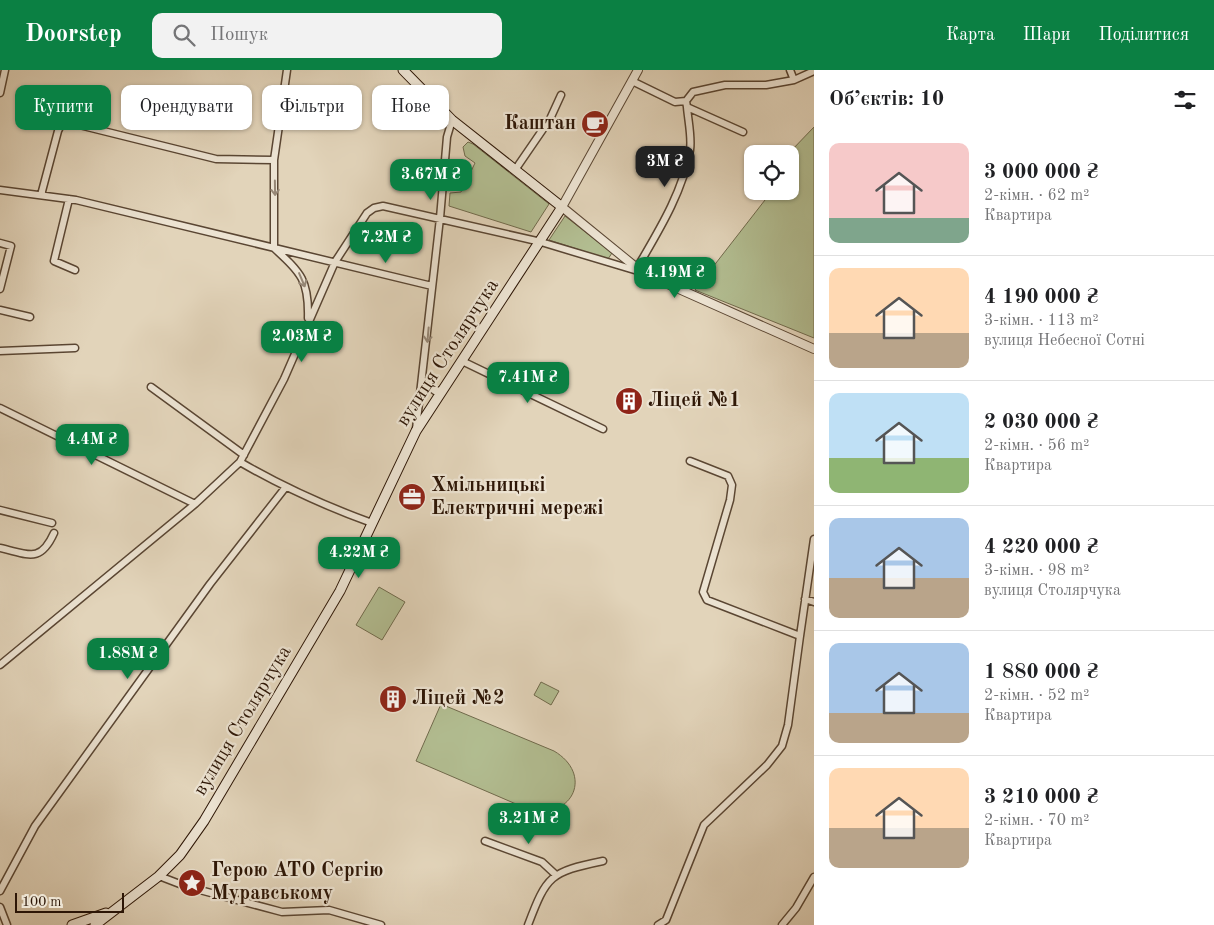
<!DOCTYPE html>
<html lang="uk">
<meta charset="utf-8">
<style>
:root{--surface:#fff;--page:#f2f2f2;--text:#202124;--muted:#757577;--line:#e0e0e0;--accent:#0b8043}
body{margin:0;font-family:"Old Standard TT",serif;background:var(--page);color:var(--text);height:100vh;display:flex;flex-direction:column;font-size:19px;white-space:nowrap}
*{box-sizing:border-box;margin:0}
p{font-size:16px;color:var(--muted)}
.icon{flex:none;width:28px;height:28px;fill:none;stroke:currentColor;stroke-width:2;stroke-linecap:round;stroke-linejoin:round}
.map{position:relative;flex:1;overflow:hidden}
.details{display:flex;flex-direction:column;background:var(--surface);width:400px}
.details>*{flex:none}
.top-card{position:absolute;left:15px;top:15px;width:475px;height:45px;display:flex;gap:10px}
.fabs{position:absolute;left:744px;top:75px;display:grid;gap:10px}
.fabs a{display:grid;place-items:center;width:55px;height:55px;border-radius:10px;background:var(--surface);box-shadow:0 1px 4px #0004;font-size:25px}
.scale{position:absolute;left:15px;bottom:12px;width:109px;box-sizing:border-box;padding-left:5px;border:2px solid #2d1606;border-top:0;font-size:14px;line-height:18px;white-space:nowrap;color:#2d1606;-webkit-text-stroke:4px #ece3d2;paint-order:stroke}
.price{position:absolute;translate:-50% -42px;padding:0 11px;border-radius:10px;background:var(--accent);color:#fff;font-size:16px;line-height:32px;filter:drop-shadow(0 1px 2px #0008)}
.price::after{content:'';position:absolute;left:50%;top:30px;width:15px;height:11px;margin-left:-8px;background:inherit;clip-path:polygon(0 0,100% 0,50% 100%)}
.price.current{background:#222;color:#fff}
ul{padding:0;list-style:none}
li{display:flex;align-items:center;gap:15px;height:125px;padding:0 15px}
li+li{border-top:1px solid var(--line)}
li span{display:grid;place-items:center;flex:none;width:140px;height:100px;border-radius:10px;color:#555}
li>.icon{margin-inline-start:auto}
span .icon{width:60px;height:60px;fill:#fffc;stroke-width:1}
li b{font-size:21px}
h2{display:flex;justify-content:space-between;align-items:center;height:60px;padding:0 15px;font-size:21px}
.pill{padding:0 18px;border-radius:10px;background:var(--surface);box-shadow:0 1px 4px #0004;font-size:18px;line-height:45px}
.pill.current{background:var(--accent);color:#fff}
header{display:flex;align-items:center;gap:30px;box-sizing:border-box;height:70px;padding:0 25px;background:var(--accent);color:#fff}
header strong{font-size:24px}
nav{display:flex;gap:28px;margin-inline-start:auto;font-size:18px}
.search{width:350px;height:45px;background:var(--page);display:flex;align-items:center;gap:12px;box-sizing:border-box;padding:0 18px;border-radius:10px;color:var(--muted);font-size:19px}
main{display:flex;flex:1;min-height:0}
.map>svg:first-child{display:block}
.green{fill:#b2bd91;stroke:#706a4c}
.lines{fill:none;stroke-linecap:round;stroke-linejoin:round}
.minor-casing{stroke:#5a4633;stroke-width:9}
.tertiary-casing{stroke:#5a4633;stroke-width:10}
.secondary-casing{stroke:#2d1606;stroke-width:11}
.minor{stroke:#ece3d2;stroke-width:6}
.tertiary{stroke:#ece3d2;stroke-width:8}
.secondary{stroke:#ece3d2;stroke-width:9}
.oneway{stroke:#968776}
.labels{text-anchor:middle;dominant-baseline:central;stroke-width:4.5;stroke-linejoin:round;paint-order:stroke}
.poi-label{font-size:20px;font-weight:bold;fill:#2d1606;stroke:#ece3d2;text-anchor:start}
.street-label{font-size:20px;fill:#2d1606;stroke:#ece3d2}
</style>
<header>
<strong>Doorstep</strong>
<div class="search"><svg class="icon" aria-label="search" viewBox="0 0 24 24"><circle cx="10" cy="10" r="6"/><path d="M15 15l6 6"/></svg>Пошук</div>
<nav><a>Карта</a><a>Шари</a><a>Поділитися</a></nav>
</header>
<main>
<div class="map">
<svg width="814" height="855" viewBox="0 0 814 855">
<rect width="100%" height="100%" fill="#e2d4ba"/>
<filter id="stains"><feTurbulence type="fractalNoise" baseFrequency=".004" numOctaves="4"/><feColorMatrix values="0 0 0 0 .2 0 0 0 0 .09 0 0 0 0 .02 0 0 0 .5 -.17"/></filter>
<radialGradient id="worn" r=".72"><stop offset=".6" stop-color="#630" stop-opacity="0"/><stop offset="1" stop-color="#630" stop-opacity=".3"/></radialGradient>
<!-- green -->
<path class="green" d="M814,57V268L695,220L772,121H790V82Z
M468,72L473,74L549,134L531,162L449,136L450,123L461,122L475,93L465,86L463,77Z
M565,146L612,183L608,189L549,170Z
M379,517L405,532L382,570L356,555Z
M541,612L559,621L551,635L534,625Z
M441,634L554,681C593,704 574,749 530,740L416,691Z"/>
<g class="lines">
<!-- minor casing -->
<g class="minor-casing">
<path id="minor" d="M287,0L274,90V178C301,203 309,210 308,248
M790,0L794,10L814,1
M632,11L675,32L686,31
M0,23L5,0
M743,62L687,37L686,31L693,22L725,15H766L794,10
M515,100L550,49L561,25
M0,120L76,130L432,216
M41,125L58,61L63,51L216,89L274,90
M69,129L54,191L75,200
M0,173L11,176L0,219
M637,198C658,162 683,122 690,80C692,67 688,50 687,37
M0,240L30,247
M0,281L75,278
M462,291L603,359
M423,312L435,321L443,320
M151,317L244,385
M0,338L195,434
M416,359L440,148L447,67L452,50
M690,391L728,406L732,415L730,430L703,522L707,530L800,566L814,469
M240,392C283,417 325,436 372,453
M0,440L52,453
M0,478C28,484 40,494 54,463
M805,529L814,532
M0,595L195,434L240,392L284,309L335,192L367,143L374,138L383,136L541,172L641,202
M485,771L542,792L556,805
M159,806L185,816L282,842L329,840L381,855
M0,821L35,756L210,514L285,418
M0,837L7,855
M528,855C547,805 550,802 603,791
M658,855L666,850L704,755L767,695L782,676L788,655L800,566
M782,855L796,838L814,807"/>
</g>
<!-- tertiary casing -->
<g class="tertiary-casing">
<path id="tertiary" d="M638,0L562,137L643,203L814,279"/>
</g>
<!-- secondary casing -->
<g class="secondary-casing">
<path id="secondary" d="M72,855L106,843
M95,855L159,806L180,785L204,751L340,521L416,361L562,137L452,50L403,0"/>
</g>
<!-- minor -->
<use href="#minor" class="minor"/>
<!-- tertiary -->
<use href="#tertiary" class="tertiary"/>
<!-- secondary -->
<use href="#secondary" class="secondary"/>
</g>
<!-- one-way arrows -->
<defs><path id="oneway-shaft" d="M-6 0H5M1.5-3L5.5 0L1.5 3" fill="none" stroke-width="1.6" stroke-linecap="round" stroke-linejoin="round" transform="scale(1.25)"/></defs>
<g class="oneway">
<use href="#oneway-shaft" transform="translate(275 118) rotate(89)"/>
<use href="#oneway-shaft" transform="translate(302 210) rotate(67)"/>
<use href="#oneway-shaft" transform="translate(428 265) rotate(95)"/>
</g>
<!-- icons -->
<defs>
<g id="cafe-disc" transform="scale(1.4375)"><circle r="9.5" fill="#8f2418" stroke="#ece3d2"/><path d="M-5.5-4.5H6V0H3Q3 3.5 0 3.5H-2.5Q-5.5 3.5-5.5 0ZM3-3.2v2h1.7v-2ZM-6 4.5H4V6H-6Z" fill="#fff"/></g>
<g id="building-disc" transform="scale(1.4375)"><circle r="9.5" fill="#8f2418" stroke="#ece3d2"/><path d="M-4-6H4V6H1V3H-1V6H-4ZM-2.5-4.3h1.7v1.8h-1.7ZM.8-4.3h1.7v1.8H.8ZM-2.5-1h1.7V.8h-1.7ZM.8-1h1.7V.8H.8Z" fill="#fff"/></g>
<g id="office-disc" transform="scale(1.4375)"><circle r="9.5" fill="#8f2418" stroke="#ece3d2"/><path d="M-6-3h4V-5.5h4V-3h4V5H-6ZM-1-4.5V-3h2v-1.5ZM-6 0V1H6V0Z" fill="#fff"/></g>
<g id="sight-disc" transform="scale(1.4375)"><circle r="9.5" fill="#8f2418" stroke="#ece3d2"/><path d="M0-6L1.8-2.2L6-1.7L2.9 1.2L3.7 5.4L0 3.3L-3.7 5.4L-2.9 1.2L-6-1.7L-1.8-2.2Z" fill="#fff"/></g>
</defs>
<g fill-rule="evenodd">
<use href="#cafe-disc" x="595" y="54"/>
<use href="#building-disc" x="629" y="331"/>
<use href="#office-disc" x="412" y="427"/>
<use href="#building-disc" x="393" y="629"/>
<use href="#sight-disc" x="192" y="813"/>
</g>
<g class="labels">
<!-- poi labels -->
<g class="poi-label">
<text x="576" y="54" text-anchor="end">Каштан</text>
<text x="648" y="331">Ліцей №1</text>
<text x="431" y="416">Хмільницькі<tspan x="431" dy="23">Електричні мережі</tspan></text>
<text x="412" y="629">Ліцей №2</text>
<text x="211" y="801">Герою АТО Сергію<tspan x="211" dy="23">Муравському</tspan></text>
</g>
<!-- street labels -->
<g class="street-label">
<text transform="translate(448 283) rotate(-57)">вулиця Столярчука</text>
<text transform="translate(243 651) rotate(-59)">вулиця Столярчука</text>
</g>
</g>
<rect width="100%" height="100%" filter="url(#stains)"/>
<rect width="100%" height="100%" fill="url(#worn)"/>
</svg>
<div class="fabs">
<a><svg class="icon" aria-label="locate" viewBox="0 0 24 24"><circle cx="12" cy="12" r="6"/><path d="M12 2v4M12 18v4M2 12h4M18 12h4"/></svg></a>
</div>
<div class="scale">100 m</div>
<b class="price current" style="left:665px;top:118px">3M ₴</b>
<b class="price" style="left:431px;top:131px">3.67M ₴</b>
<b class="price" style="left:386px;top:194px">7.2M ₴</b>
<b class="price" style="left:675px;top:229px">4.19M ₴</b>
<b class="price" style="left:302px;top:293px">2.03M ₴</b>
<b class="price" style="left:528px;top:334px">7.41M ₴</b>
<b class="price" style="left:92px;top:396px">4.4M ₴</b>
<b class="price" style="left:359px;top:509px">4.22M ₴</b>
<b class="price" style="left:128px;top:610px">1.88M ₴</b>
<b class="price" style="left:529px;top:775px">3.21M ₴</b>
<div class="top-card">
<a class="pill current">Купити</a>
<a class="pill">Орендувати</a>
<a class="pill">Фільтри</a>
<a class="pill">Нове</a>
</div>
</div>
<section class="details">
<h2>Об’єктів: 10<svg class="icon" aria-label="filters" viewBox="0 0 24 24"><path d="M4 7h16M4 17h16"/><circle cx="9" cy="7" r="2"/><circle cx="15" cy="17" r="2"/></svg></h2>
<ul>
<li><span style="background:linear-gradient(#f6c9c9 75%,#7fa58c 0)"><svg class="icon" aria-label="home" viewBox="0 0 24 24"><path d="M3 11l9-7 9 7M6 9v11h12V9"/></svg></span><div><b>3 000 000 ₴</b><p>2-кімн. · 62 m²</p><p>Квартира</p></div></li>
<li><span style="background:linear-gradient(#ffd9b3 65%,#b9a48a 0)"><svg class="icon" aria-label="home" viewBox="0 0 24 24"><path d="M3 11l9-7 9 7M6 9v11h12V9"/></svg></span><div><b>4 190 000 ₴</b><p>3-кімн. · 113 m²</p><p>вулиця Небесної Сотні</p></div></li>
<li><span style="background:linear-gradient(#bfe0f5 65%,#8fb573 0)"><svg class="icon" aria-label="home" viewBox="0 0 24 24"><path d="M3 11l9-7 9 7M6 9v11h12V9"/></svg></span><div><b>2 030 000 ₴</b><p>2-кімн. · 56 m²</p><p>Квартира</p></div></li>
<li><span style="background:linear-gradient(#a9c7e8 60%,#b9a48a 0)"><svg class="icon" aria-label="home" viewBox="0 0 24 24"><path d="M3 11l9-7 9 7M6 9v11h12V9"/></svg></span><div><b>4 220 000 ₴</b><p>3-кімн. · 98 m²</p><p>вулиця Столярчука</p></div></li>
<li><span style="background:linear-gradient(#a9c7e8 70%,#b9a48a 0)"><svg class="icon" aria-label="home" viewBox="0 0 24 24"><path d="M3 11l9-7 9 7M6 9v11h12V9"/></svg></span><div><b>1 880 000 ₴</b><p>2-кімн. · 52 m²</p><p>Квартира</p></div></li>
<li><span style="background:linear-gradient(#ffd9b3 60%,#b9a48a 0)"><svg class="icon" aria-label="home" viewBox="0 0 24 24"><path d="M3 11l9-7 9 7M6 9v11h12V9"/></svg></span><div><b>3 210 000 ₴</b><p>2-кімн. · 70 m²</p><p>Квартира</p></div></li>
</ul>
</section>
</main>
